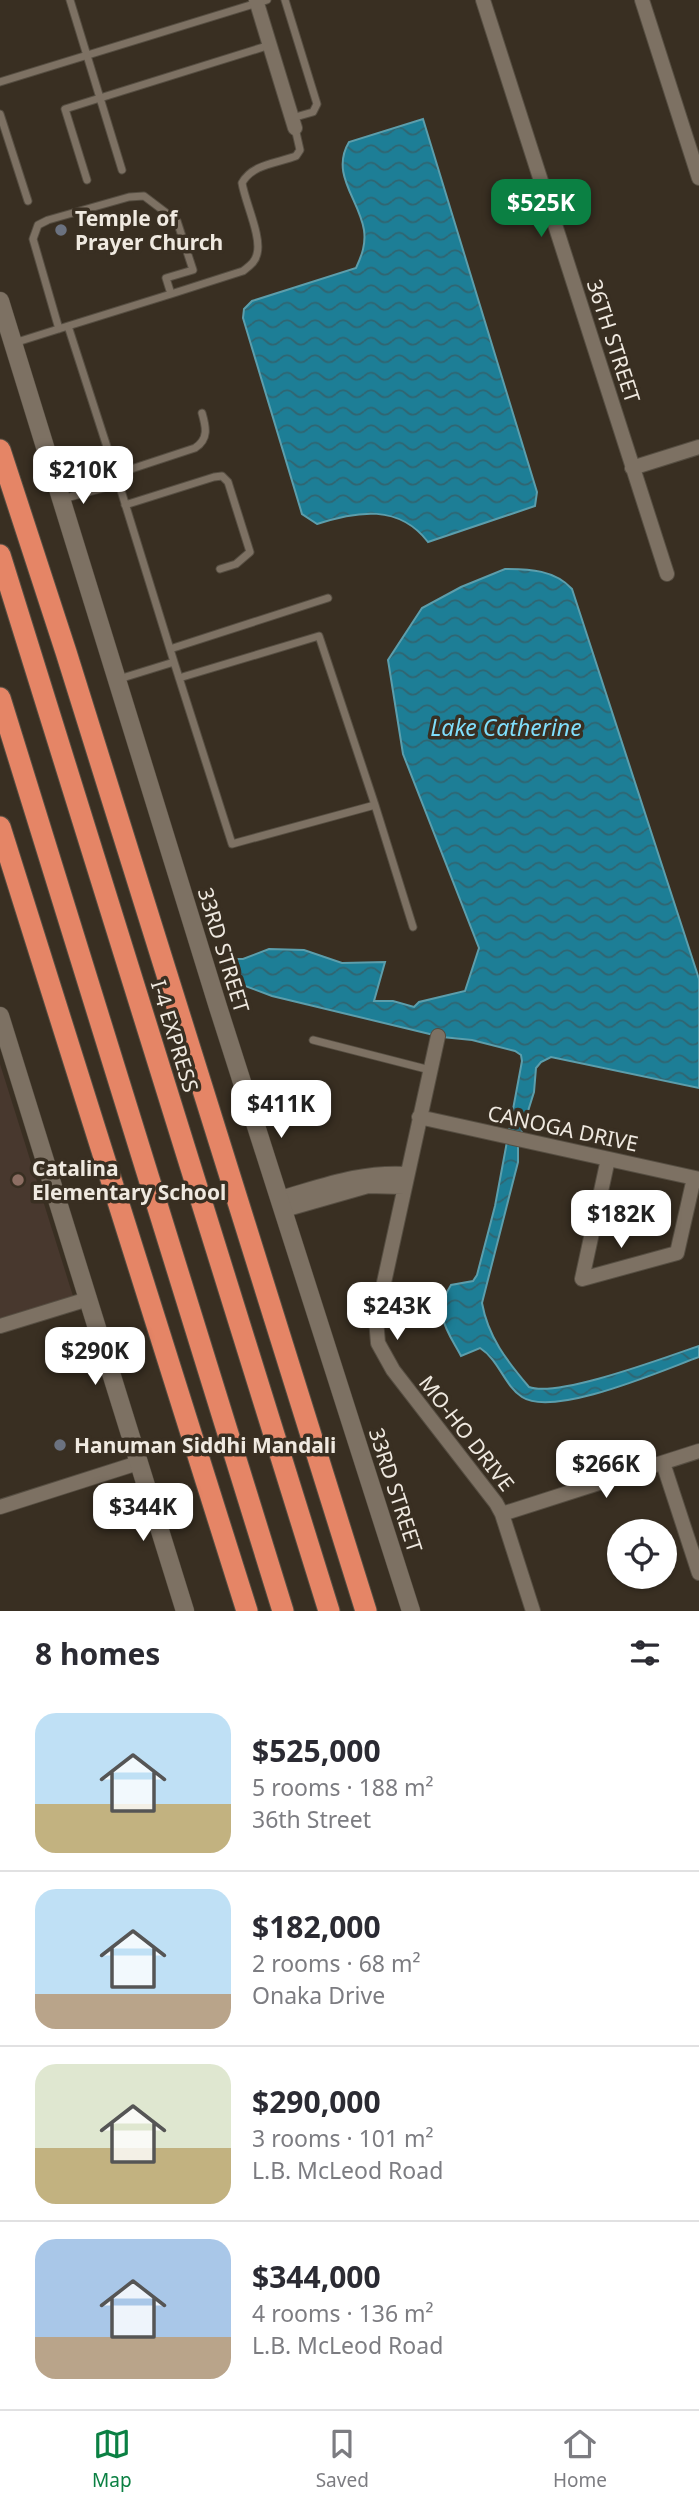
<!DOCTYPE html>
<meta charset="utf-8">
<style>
:root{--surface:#fff;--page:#f2f2f3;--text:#2b2b33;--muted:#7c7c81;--line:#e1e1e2;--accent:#0b8043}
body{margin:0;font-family:"Noto Sans",sans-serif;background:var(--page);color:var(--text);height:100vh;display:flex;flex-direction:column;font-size:26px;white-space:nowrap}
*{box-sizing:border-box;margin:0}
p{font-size:23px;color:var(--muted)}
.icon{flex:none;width:38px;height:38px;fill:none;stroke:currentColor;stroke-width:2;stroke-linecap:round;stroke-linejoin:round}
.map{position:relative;height:1611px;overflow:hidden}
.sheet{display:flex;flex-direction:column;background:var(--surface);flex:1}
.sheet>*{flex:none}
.tools{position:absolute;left:607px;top:1519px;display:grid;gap:14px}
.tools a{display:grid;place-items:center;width:70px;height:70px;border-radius:50%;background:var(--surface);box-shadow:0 2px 5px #0004;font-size:35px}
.price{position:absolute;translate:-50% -60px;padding:0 16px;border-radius:14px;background:#fff;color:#222;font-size:23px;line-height:46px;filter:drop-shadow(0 2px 4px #0008)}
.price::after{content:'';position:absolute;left:50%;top:42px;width:21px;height:16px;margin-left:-10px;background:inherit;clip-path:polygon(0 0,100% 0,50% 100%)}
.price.on{background:var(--accent);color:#fff}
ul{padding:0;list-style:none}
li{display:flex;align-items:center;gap:21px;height:175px;padding:0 35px}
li+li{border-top:2px solid var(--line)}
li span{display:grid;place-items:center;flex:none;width:196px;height:140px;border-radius:21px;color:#555}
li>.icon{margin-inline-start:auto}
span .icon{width:84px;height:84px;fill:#fffc;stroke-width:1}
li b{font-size:30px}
h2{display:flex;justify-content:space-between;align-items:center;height:84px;padding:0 35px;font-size:30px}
.dock{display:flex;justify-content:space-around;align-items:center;height:98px;border-top:2px solid var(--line);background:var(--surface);font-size:19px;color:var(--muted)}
.dock a{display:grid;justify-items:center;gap:4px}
.dock .on{color:var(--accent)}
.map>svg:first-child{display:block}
.education{fill:#48382e}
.water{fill:url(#water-waves);stroke:#5c9eac;stroke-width:2}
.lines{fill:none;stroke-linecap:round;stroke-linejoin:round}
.service-casing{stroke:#564e42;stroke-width:9}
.minor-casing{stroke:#564e42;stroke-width:16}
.tertiary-casing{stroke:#564e42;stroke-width:19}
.motorway-casing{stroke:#564e42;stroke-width:23}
.service{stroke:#7d7163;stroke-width:7}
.minor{stroke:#7d7163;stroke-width:14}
.tertiary{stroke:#7d7163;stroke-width:18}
.motorway{stroke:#e58566;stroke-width:21}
.worship-dot{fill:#6b7280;stroke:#392f22;stroke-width:2.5}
.education-dot{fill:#8d6e63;stroke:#392f22;stroke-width:2.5}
.labels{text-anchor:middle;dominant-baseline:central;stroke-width:7;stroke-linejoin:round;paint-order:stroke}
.poi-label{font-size:21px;font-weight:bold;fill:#efe9e0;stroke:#392f22;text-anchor:start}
.street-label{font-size:21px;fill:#efe9e0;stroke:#392f22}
.water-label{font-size:23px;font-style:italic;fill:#80defb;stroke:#392f22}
</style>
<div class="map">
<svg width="699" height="1611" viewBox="0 0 699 1611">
<defs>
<pattern id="water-waves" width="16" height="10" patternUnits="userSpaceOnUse" patternTransform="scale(1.75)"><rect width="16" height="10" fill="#1d7e96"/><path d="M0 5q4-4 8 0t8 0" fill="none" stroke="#306571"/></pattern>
</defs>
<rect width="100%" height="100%" fill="#392f22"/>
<!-- education -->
<path class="education" d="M0,1064L73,1296L0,1319Z"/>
<!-- water -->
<path class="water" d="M423,119L537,492L535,506L428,542C399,504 357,511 317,524L302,514L243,318L244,309L252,301L356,268C362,255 366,244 364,230C359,199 330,174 349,142Z
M505,569C530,569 555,570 572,589L699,979V1088L551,1057L541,1062L536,1068L534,1092L518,1143V1162L482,1303C488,1337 507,1361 529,1387C558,1398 666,1357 699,1346V1357C663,1370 554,1418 522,1397C504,1385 499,1360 480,1348L461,1356C447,1330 432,1314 451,1285L473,1281L477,1275L495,1206L522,1061L521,1055L515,1051L472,1040L442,1037L272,996L229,980L223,959H243L269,949L304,950L342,963L385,962L374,1001H393L414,1007L419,1002L465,991L479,948L403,754L388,660L422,608L461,587Z"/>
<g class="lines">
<!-- service casing -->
<g class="service-casing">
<path id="service" d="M70,0L100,98L270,45
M285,0L317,104L313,112L292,118
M0,82L267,0
M0,114L28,201
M87,180L65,109L100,98L122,170
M171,294L243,271C249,266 255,263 257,254C262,237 245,202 242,183C252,164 278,163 296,156L300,150L295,128
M59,329L33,239L38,225L48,220L129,197L144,196L177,221L193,270L166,278L171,294L68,326
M14,343L68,326L119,484
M116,474L195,448C209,439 206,427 202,413
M62,499L119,484L174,662L119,679
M125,505L214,477L222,476L228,482L250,552L236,564L220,569
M170,649L328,598
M174,662L232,844L375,805L413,927
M179,678L319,636L375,805
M313,1040L430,1070"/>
</g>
<!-- minor casing -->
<g class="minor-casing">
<path id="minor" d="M256,0L295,128
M483,0L667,574
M642,0L699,178
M632,468L699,447
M438,1036L376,1319L378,1343L393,1370L496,1503L502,1514L533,1611
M419,1117L699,1179
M608,1159L582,1279L677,1253L694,1178
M280,1198C323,1186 361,1171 407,1174
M284,1210L368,1186L404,1187
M0,1326L88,1299
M663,1463L699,1573
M0,1507L138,1463
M502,1514L699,1451"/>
</g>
<!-- tertiary casing -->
<g class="tertiary-casing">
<path id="tertiary" d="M0,301L218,1007L411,1611
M0,1016L185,1611"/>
</g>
<!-- motorway casing -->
<g class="motorway-casing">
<path id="motorway" d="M0,450L66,652L366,1611
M0,555L329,1611
M0,698L283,1611
M0,827L247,1611"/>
</g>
<!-- service -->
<use href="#service" class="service"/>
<!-- minor -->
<use href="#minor" class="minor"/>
<!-- tertiary -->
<use href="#tertiary" class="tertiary"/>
<!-- motorway -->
<use href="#motorway" class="motorway"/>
</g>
<!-- markers -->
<g class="worship-dot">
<circle cx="61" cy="230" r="7"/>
<circle cx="60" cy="1445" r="7"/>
</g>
<circle class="education-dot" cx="18" cy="1180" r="7"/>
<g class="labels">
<!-- poi labels -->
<g class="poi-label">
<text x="75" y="218">Temple of<tspan x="75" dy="24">Prayer Church</tspan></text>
<text x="32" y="1168">Catalina<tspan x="32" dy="24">Elementary School</tspan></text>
<text x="74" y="1445">Hanuman Siddhi Mandali</text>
</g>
<!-- street labels -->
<g class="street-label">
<text transform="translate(614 341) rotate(72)">36TH STREET</text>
<text transform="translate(224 950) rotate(73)">33RD STREET</text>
<text transform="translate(175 1036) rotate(73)">I-4 EXPRESS</text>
<text transform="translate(563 1128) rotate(12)">CANOGA DRIVE</text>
<text transform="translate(467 1433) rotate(52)">MO-HO DRIVE</text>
<text transform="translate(396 1490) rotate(72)">33RD STREET</text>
</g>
<!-- water labels -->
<g class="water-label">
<text x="506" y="727">Lake Catherine</text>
</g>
</g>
</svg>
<div class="tools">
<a><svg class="icon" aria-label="locate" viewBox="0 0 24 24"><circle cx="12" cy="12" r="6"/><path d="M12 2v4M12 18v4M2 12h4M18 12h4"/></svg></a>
</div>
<b class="price on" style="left:541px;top:239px">$525K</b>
<b class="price" style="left:83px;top:506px">$210K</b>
<b class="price" style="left:281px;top:1140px">$411K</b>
<b class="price" style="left:621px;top:1250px">$182K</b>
<b class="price" style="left:397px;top:1342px">$243K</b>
<b class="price" style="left:95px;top:1387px">$290K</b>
<b class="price" style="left:606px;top:1500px">$266K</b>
<b class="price" style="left:143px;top:1543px">$344K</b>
</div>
<section class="sheet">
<h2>8 homes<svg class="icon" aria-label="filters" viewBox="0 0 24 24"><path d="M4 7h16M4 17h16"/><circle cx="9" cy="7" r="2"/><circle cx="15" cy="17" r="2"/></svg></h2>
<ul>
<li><span style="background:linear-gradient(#bfe0f5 65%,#c2b280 0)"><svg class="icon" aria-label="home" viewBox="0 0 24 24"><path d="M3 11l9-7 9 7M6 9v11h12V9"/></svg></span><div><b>$525,000</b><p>5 rooms · 188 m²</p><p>36th Street</p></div></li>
<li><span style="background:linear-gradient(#bfe0f5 75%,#b9a48a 0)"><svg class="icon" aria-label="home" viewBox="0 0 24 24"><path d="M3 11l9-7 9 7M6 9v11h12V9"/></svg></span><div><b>$182,000</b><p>2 rooms · 68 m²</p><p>Onaka Drive</p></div></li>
<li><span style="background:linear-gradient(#dfe7d0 60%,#c2b280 0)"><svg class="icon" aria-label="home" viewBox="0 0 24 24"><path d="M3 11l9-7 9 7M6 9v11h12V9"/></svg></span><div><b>$290,000</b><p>3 rooms · 101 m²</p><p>L.B. McLeod Road</p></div></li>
<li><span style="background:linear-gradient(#a9c7e8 70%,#b9a48a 0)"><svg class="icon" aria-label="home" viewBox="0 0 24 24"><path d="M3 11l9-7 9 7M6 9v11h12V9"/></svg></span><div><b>$344,000</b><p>4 rooms · 136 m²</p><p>L.B. McLeod Road</p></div></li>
</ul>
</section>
<nav class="dock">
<a class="on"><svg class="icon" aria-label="map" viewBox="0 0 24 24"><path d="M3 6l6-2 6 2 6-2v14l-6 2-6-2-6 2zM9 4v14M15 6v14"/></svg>Map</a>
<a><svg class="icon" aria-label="saved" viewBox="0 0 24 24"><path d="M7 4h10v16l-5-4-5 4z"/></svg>Saved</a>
<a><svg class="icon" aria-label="home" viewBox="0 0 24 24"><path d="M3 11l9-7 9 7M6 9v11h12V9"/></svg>Home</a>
</nav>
